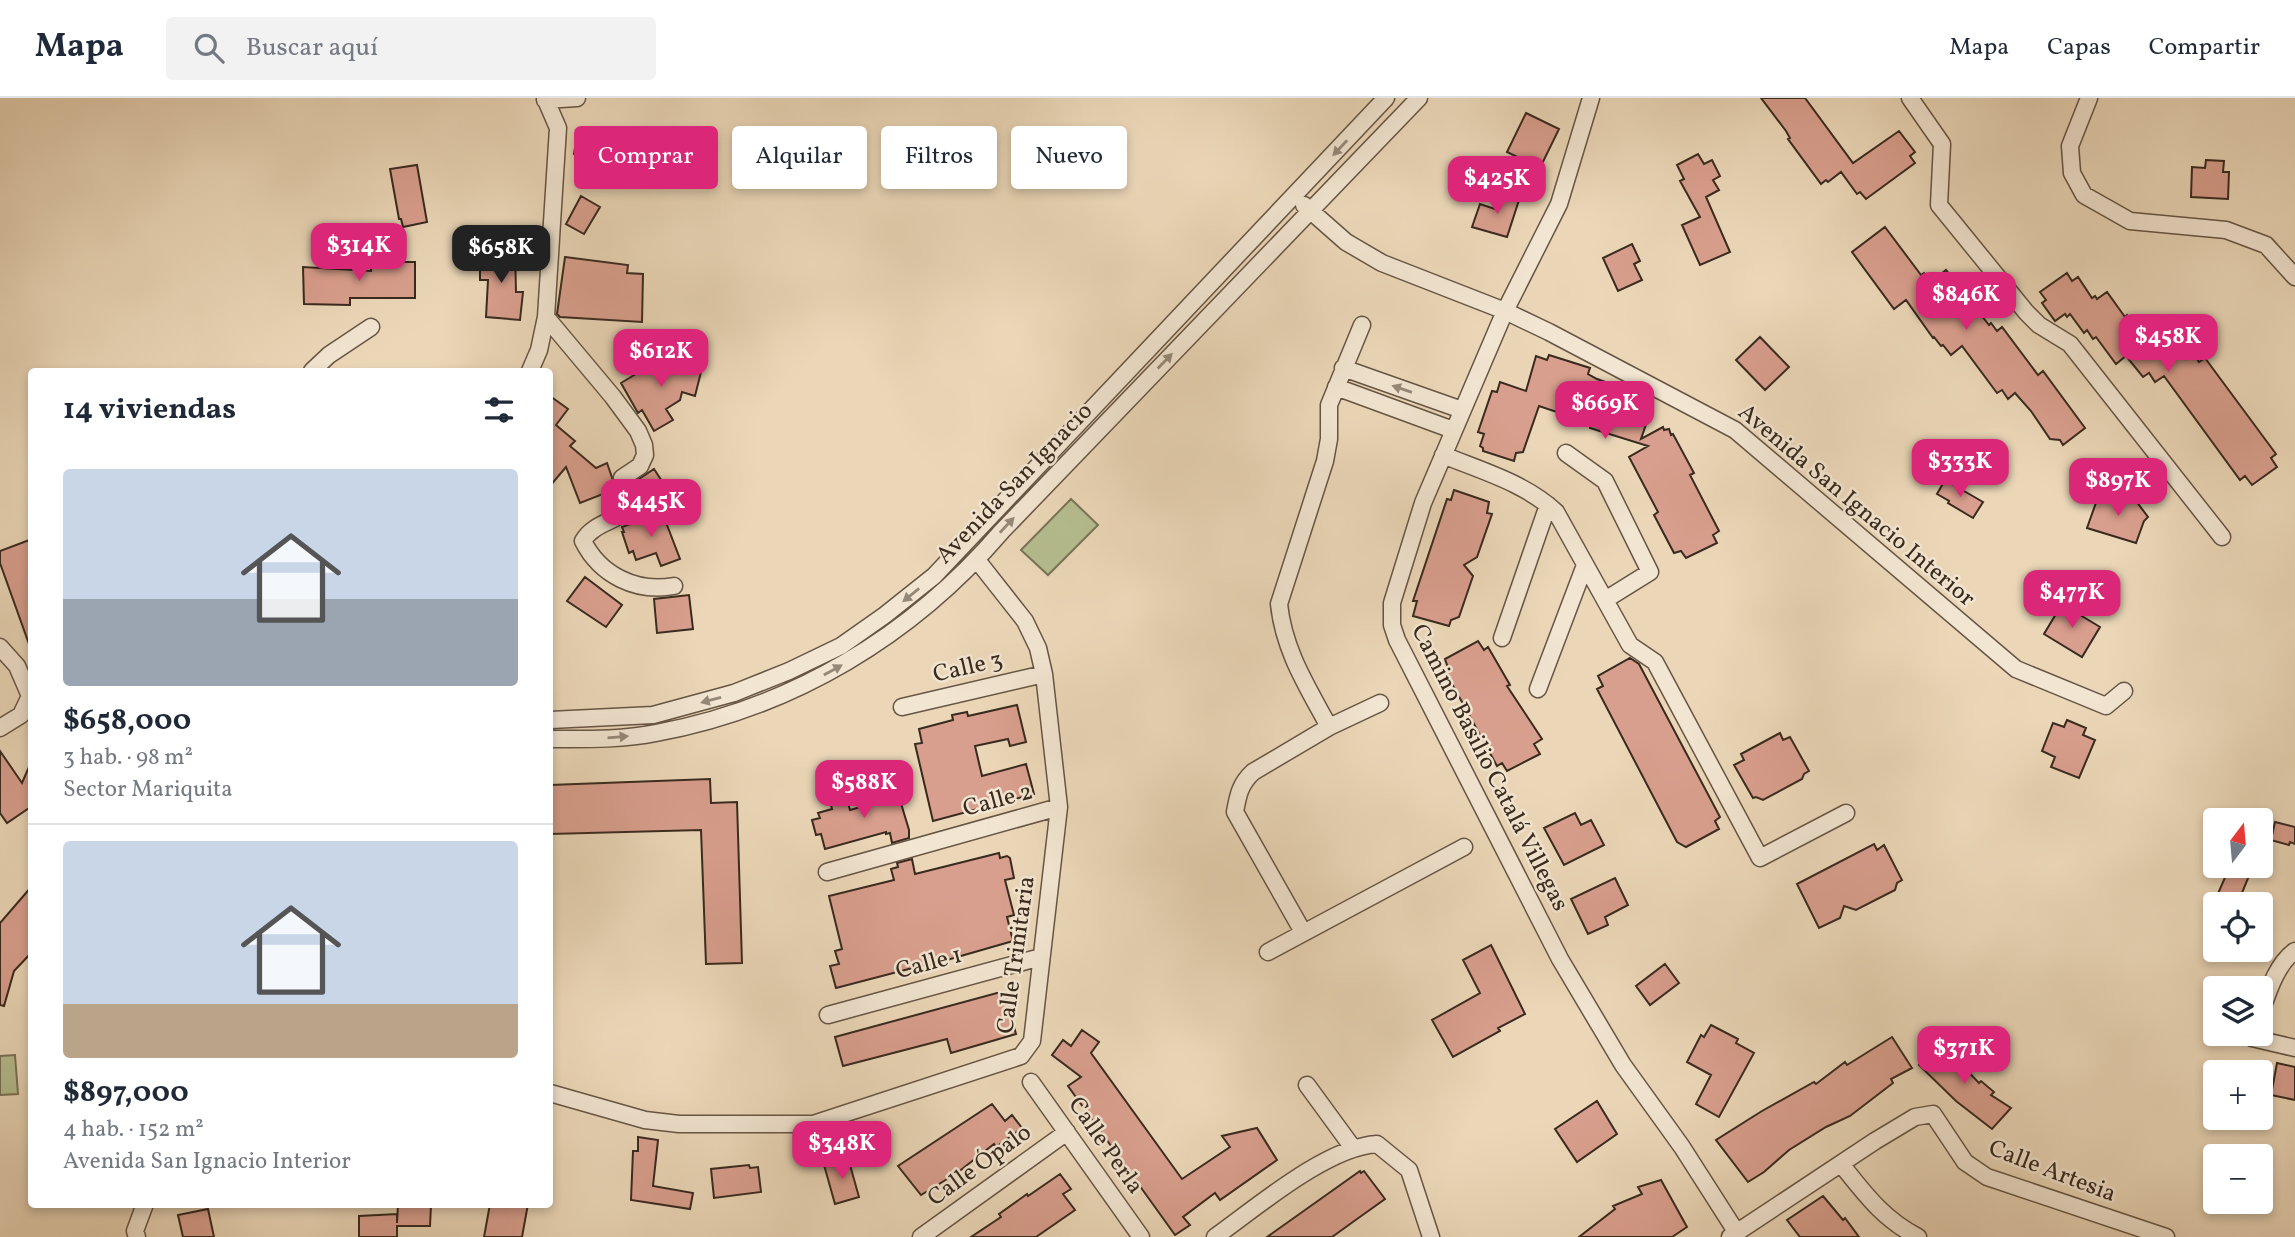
<!DOCTYPE html>
<html lang="es">
<meta charset="utf-8">
<style>
:root{--surface:#fff;--page:#f2f2f3;--text:#1f2937;--muted:#747a83;--line:#e0e1e3;--accent:#db2777}
body{margin:0;font-family:Vollkorn,serif;background:var(--page);color:var(--text);height:100vh;display:flex;flex-direction:column;font-size:26px;white-space:nowrap}
*{box-sizing:border-box;margin:0}
p{font-size:23px;color:var(--muted)}
.icon{flex:none;width:38px;height:38px;fill:none;stroke:currentColor;stroke-width:2;stroke-linecap:round;stroke-linejoin:round}
.map{position:relative;flex:1;overflow:hidden}
.drawer{position:absolute;left:28px;top:270px;width:525px;height:840px;display:flex;flex-direction:column;background:var(--surface);border-radius:7px;box-shadow:0 4px 10px #0003}
.drawer>*{flex:none}
.hud{position:absolute;left:574px;top:28px;width:665px;height:63px;display:flex;gap:14px}
.needle{width:46px;rotate:16deg}
.controls{position:absolute;left:2203px;top:710px;display:grid;gap:14px}
.controls a{display:grid;place-items:center;width:70px;height:70px;border-radius:7px;background:var(--surface);box-shadow:0 4px 10px #0003;font-size:35px}
.price{position:absolute;translate:-50% -60px;padding:0 16px;border-radius:14px;background:var(--accent);color:#fff;font-size:23px;line-height:46px;filter:drop-shadow(0 2px 4px #0008)}
.price::after{content:'';position:absolute;left:50%;top:42px;width:21px;height:16px;margin-left:-10px;background:inherit;clip-path:polygon(0 0,100% 0,50% 100%)}
.price.selected{background:#222;color:#fff}
ul{padding:0;list-style:none}
li{display:grid;align-content:center;gap:14px;height:371px;padding:0 35px}
li+li{border-top:2px solid var(--line)}
li span{display:grid;place-items:center;height:217px;border-radius:7px;color:#555}
li>.icon{margin-inline-start:auto}
span .icon{width:126px;height:126px;fill:#fffc;stroke-width:1}
li b{font-size:30px}
h2{display:flex;justify-content:space-between;align-items:center;height:84px;padding:0 35px;font-size:30px}
.tag{padding:0 24px;border-radius:7px;background:var(--surface);box-shadow:0 4px 10px #0003;font-size:24px;line-height:63px}
.tag.selected{background:var(--accent);color:#fff}
header{display:flex;align-items:center;gap:42px;box-sizing:border-box;height:98px;padding:0 35px;background:var(--surface);border-bottom:2px solid var(--line)}
header strong{font-size:33px}
nav{display:flex;gap:38px;margin-inline-start:auto;font-size:24px}
.search{width:490px;height:63px;background:var(--page);display:flex;align-items:center;gap:18px;box-sizing:border-box;padding:0 24px;border-radius:7px;color:var(--muted);font-size:26px}
.map>svg:first-child{display:block}
.green{fill:#b6be90;stroke:#787457;stroke-width:2}
.building{fill:#d99f8e;stroke:#392a1e;stroke-width:2}
.lines{fill:none;stroke-linecap:round;stroke-linejoin:round}
.minor-casing{stroke:#654;stroke-width:19}
.minor{stroke:#f2e5d1;stroke-width:16}
.oneway{fill:#968878}
.labels{text-anchor:middle;dominant-baseline:central;stroke-width:5;stroke-linejoin:round;paint-order:stroke}
.street-label{font-size:24px;fill:#392a1e;stroke:#f2e5d1}
</style>
<header>
<strong>Mapa</strong>
<div class="search"><svg class="icon" aria-label="search" viewBox="0 0 24 24"><circle cx="10" cy="10" r="6"/><path d="M15 15l6 6"/></svg>Buscar aquí</div>
<nav><a>Mapa</a><a>Capas</a><a>Compartir</a></nav>
</header>
<div class="map">
<svg width="2295" height="1139" viewBox="0 0 2295 1139">
<rect width="100%" height="100%" fill="#ebd7b8"/>
<filter id="stains"><feTurbulence type="fractalNoise" baseFrequency=".00286" numOctaves="4"/><feColorMatrix values="0 0 0 0 .2 0 0 0 0 .09 0 0 0 0 .02 0 0 0 .5 -.17"/></filter>
<radialGradient id="worn" r=".72"><stop offset=".6" stop-color="#630" stop-opacity="0"/><stop offset="1" stop-color="#630" stop-opacity=".3"/></radialGradient>
<!-- green -->
<path class="green" d="M1071,401L1098,427L1048,477L1021,452Z
M15,957L18,996L0,997V958Z"/>
<!-- building -->
<path class="building" d="M1761,0H1805L1853,65L1899,33L1915,54L1910,58L1915,65L1866,101L1860,94L1857,96L1841,74L1828,84L1826,82L1821,86L1788,41L1790,40L1786,33Z
M1526,15L1559,31L1540,70L1507,54Z
M578,31L620,38L616,64L574,56Z
M1698,56L1704,66L1712,62L1720,78L1713,82L1719,92L1706,99L1730,154L1700,167L1682,127L1700,119L1680,83L1684,81L1677,67Z
M2206,62L2224,63L2223,74H2229L2228,101L2191,99L2192,69L2205,70Z
M417,67L427,124L403,129L401,121H399L390,71Z
M1501,95L1519,102L1507,139L1472,129L1480,106L1495,111Z
M581,98L600,109L584,136L566,126Z
M1885,129L1921,177L1924,175L1931,184L1946,172L1989,227L1991,225L1997,233L2002,229L2038,277L2043,273L2085,330L2063,347L2060,342L2050,341L2031,313L2015,295L2008,301L2002,292L1997,295L1962,248L1951,257L1943,247L1941,248L1934,239L1933,240L1906,202L1894,211L1852,154Z
M1632,146L1640,163L1634,166L1642,182L1618,193L1603,160Z
M515,153L516,194H523L520,222L486,219L488,182H480V154Z
M565,159L628,167L627,175L643,176L642,224L560,219L557,216Z
M371,164H415V200H350V207L304,206L303,169L371,173Z
M2067,175L2072,183L2078,179L2092,200L2095,198L2097,201L2107,194L2125,219L2127,217L2133,226L2138,223L2152,242L2155,240L2157,242L2167,235L2186,261L2193,255L2199,264L2205,260L2276,356L2271,360L2277,369L2252,387L2245,378L2240,382L2164,278L2155,284L2149,275L2143,279L2126,258L2116,266L2096,239L2093,241L2087,232L2084,235L2070,216L2067,219L2065,216L2055,223L2042,205L2046,202L2040,194Z
M1760,239L1789,269L1765,292L1736,262Z
M663,256L679,266L702,269L701,274L695,298L682,294L680,302L666,311L673,322L654,333L642,312L638,315L621,285L659,262Z
M1549,257L1590,270L1588,276L1597,281L1653,301L1651,305L1653,306L1641,341L1663,329L1664,332L1669,331L1671,337L1673,336L1694,375L1690,377L1719,433L1713,437L1717,445L1686,460L1681,453L1674,455L1654,417L1658,414L1629,359L1648,348L1590,330V327L1580,324L1581,322L1539,308L1523,354L1516,355L1514,363L1483,353V350L1480,348L1484,336L1478,334L1492,293L1497,294L1500,284L1526,293L1536,258L1547,262Z
M550,298L568,311L556,327L575,343L570,348L596,370L607,365L616,391L580,405L566,369L550,388Z
M654,371L667,391L651,400L639,381Z
M1945,382L1983,404L1973,420L1948,405L1949,403L1937,396Z
M1454,392L1489,404L1487,415L1492,416L1477,459L1464,467L1473,478L1459,519L1451,522L1449,528L1413,518L1417,503H1413L1447,401L1451,402Z
M2098,399L2136,403L2148,419L2144,423L2136,445L2087,430Z
M662,414L680,461L661,468L656,455L636,462L633,453L629,455L622,434H624L622,429Z
M32,441V546H29L0,465V453Z
M585,479L622,507L606,529L567,503Z
M689,497L693,531L657,535L654,501Z
M2062,506L2100,529L2082,559L2044,536Z
M1478,543L1484,552L1488,549L1510,587L1507,588L1542,641L1534,646L1540,656L1507,673L1502,665L1497,668L1445,573L1448,570L1445,561Z
M1630,560L1639,566L1720,719L1715,723L1719,731L1686,749L1677,744L1597,591L1603,588L1598,578Z
M1017,607L1026,644L1010,648L1008,641L975,648L982,678L1026,666L1034,696L933,723L915,646L922,645L919,631L953,622L952,617L967,614L968,618Z
M2067,622L2086,630L2083,637L2095,642L2079,680L2051,669L2055,659L2042,653L2053,625L2064,629Z
M1780,635L1783,642L1790,639L1809,673L1804,676L1802,681L1763,702L1756,699L1753,700L1734,667L1744,662L1741,656Z
M0,653L22,685L32,662V708L7,725L0,715Z
M710,681L711,705L737,704L742,865L706,866L701,732L550,736V687Z
M894,682L909,732V740L892,745L890,735L886,736V734L825,751L821,736L816,737L812,722L820,720L818,715L832,711L831,707L847,702L850,712L882,703L877,687Z
M1575,715L1581,727L1591,722L1604,747L1564,767L1544,730Z
M2275,724L2295,729V746L2290,744L2289,747L2271,742Z
M1874,746L1877,752L1884,747L1902,782L1897,785L1895,792L1856,812L1844,808L1840,820L1819,830L1797,786Z
M999,755L1000,760L1007,758L1010,760L1014,780L1005,782L1014,817L1007,819L1013,843L933,866L924,867L836,890L830,868L839,866L835,853L842,851L829,798L894,782L891,771L898,769L897,765L912,761L915,776Z
M2230,768H2240L2251,773L2237,807H2213Z
M1615,780L1628,807L1605,819L1608,827L1588,836L1571,801Z
M32,788V854L14,873L4,908L0,907V825Z
M1491,847L1525,916L1498,930L1500,933L1453,959L1432,922L1480,895L1463,862Z
M1665,866L1679,885L1650,907L1636,888Z
M997,895H1005L1016,936L951,955L947,941L843,968L835,939Z
M1711,927L1738,941L1736,945L1754,955L1719,1019L1696,1006L1711,977L1687,964L1701,937L1704,939Z
M1082,932L1099,944L1091,955L1182,1081L1230,1049L1222,1038L1257,1030L1277,1062L1220,1102L1215,1095L1183,1119L1190,1127L1175,1137L1068,988L1081,979L1052,957L1063,942L1071,948Z
M1892,939L1912,970L1891,981L1893,985L1850,1018L1826,1029L1789,1052L1764,1074L1748,1084L1716,1042L1762,1013L1814,984L1816,986L1845,964L1847,967Z
M1943,942L1958,959L1956,961L1979,985L1981,983L1994,994L1991,997L2011,1010L1992,1031L1956,1003L1919,967Z
M2277,965L2295,969V1002L2271,997Z
M1597,1003L1617,1036L1577,1064L1555,1031Z
M992,1006L1005,1023L1012,1017L1022,1030L996,1049L994,1046L957,1075L921,1097L898,1068Z
M638,1039L658,1042L653,1088L693,1095L690,1111L631,1102L633,1053H638Z
M848,1060L859,1099L835,1106L824,1067Z
M749,1067L750,1070L758,1069L761,1094L714,1100L711,1071Z
M1360,1073L1361,1075L1364,1073L1385,1101L1357,1121L1332,1139H1267Z
M1060,1076L1071,1091L1063,1096L1075,1112L1036,1139H971L1001,1119L999,1116L1027,1096L1028,1098Z
M1661,1082L1687,1129L1672,1139H1579L1615,1111L1613,1108L1642,1096L1638,1089Z
M1823,1098L1843,1122L1845,1120L1859,1139H1800L1787,1122Z
M398,1106L431,1107L430,1128H397V1139H359V1118L397,1116V1125Z
M490,1106H528L522,1139H484Z
M208,1111L214,1139H183L178,1117Z"/>
<g class="lines">
<!-- minor casing -->
<g class="minor-casing">
<path id="minor" d="M1591,0L1559,106L1505,213L1423,405L1392,505V527L1397,542L1560,861L1623,967L1682,1049L1737,1135
M1910,0L1942,46L1939,107L2026,214L2039,227L2070,246L2222,439
M2089,0L2070,48L2072,75L2084,97L2130,123L2226,132L2266,147L2295,179
M545,2L577,0
M1304,107L1346,144L1382,165L1505,213L1549,234L1735,332L2016,571L2106,608L2124,593
M546,219L613,299L638,333L644,347L645,357L640,368L622,380C650,426 598,415 583,443C600,477 636,495 674,488
M1343,270L1462,312
M312,273L329,257L371,229
M530,273L539,252L546,219L558,30L545,0
M1336,289L1453,332
M1566,355L1605,383L1650,474L1605,502
M1443,357C1482,373 1525,385 1556,414L1630,547L1655,564L1760,760L1846,715
M1502,540L1548,407
M0,549L17,568L30,598L21,617L0,630
M1538,591L1585,467
M902,609L1044,576
M550,622L653,617L734,595L789,573L841,548L885,517L934,478L1386,0
M1329,629C1307,588 1284,553 1279,506L1325,363L1329,341V307L1362,227
M550,641C584,641 621,642 656,635C792,610 912,538 1002,433L1419,0
M827,774L1059,709
M1303,834L1235,714C1238,697 1240,686 1253,674L1329,629L1380,605
M1268,854L1464,749
M2261,914C2268,894 2277,865 2295,853
M828,917L1041,859
M2254,936L2252,940L2295,950
M1031,984L1141,1139
M1307,987L1353,1050
M550,995L645,1022L679,1026H813L1021,958L1032,943L1059,709L1044,576L1038,550L1025,523L977,462
M1841,1066C1865,1096 1883,1121 1918,1139
M137,1139L135,1133L145,1106
M921,1139L1067,1034
M1215,1139C1257,1109 1327,1049 1377,1046L1409,1072L1431,1139
M1730,1139L1875,1043L1915,1019L1933,1016L1965,1064L1987,1079L2166,1139"/>
</g>
<!-- minor -->
<use href="#minor" class="minor"/>
</g>
<!-- one-way arrows -->
<defs><path id="oneway-solid" d="M-6-.8H1V-3.2L6.5 0L1 3.2V.8H-6Z" transform="scale(1.75)"/></defs>
<g class="oneway">
<use href="#oneway-solid" transform="translate(1340 50) rotate(133)"/>
<use href="#oneway-solid" transform="translate(1165 263) rotate(-46)"/>
<use href="#oneway-solid" transform="translate(1402 291) rotate(-161)"/>
<use href="#oneway-solid" transform="translate(1007 427) rotate(-47)"/>
<use href="#oneway-solid" transform="translate(911 497) rotate(141)"/>
<use href="#oneway-solid" transform="translate(833 572) rotate(-29)"/>
<use href="#oneway-solid" transform="translate(711 602) rotate(165)"/>
<use href="#oneway-solid" transform="translate(618 639) rotate(-5)"/>
</g>
<g class="labels">
<!-- street labels -->
<g class="street-label">
<text transform="translate(1015 386) rotate(-46)">Avenida San Ignacio</text>
<text transform="translate(1856 408) rotate(40)">Avenida San Ignacio Interior</text>
<text transform="translate(968 570) rotate(-13)">Calle 3</text>
<text transform="translate(1489 670) rotate(63)">Camino Basilio Catalá Villegas</text>
<text transform="translate(998 703) rotate(-15)">Calle 2</text>
<text transform="translate(1017 857) rotate(-82)">Calle Trinitaria</text>
<text transform="translate(929 866) rotate(-15)">Calle 1</text>
<text transform="translate(1105 1048) rotate(55)">Calle Perla</text>
<text transform="translate(980 1068) rotate(-36)">Calle Ópalo</text>
<text transform="translate(2052 1074) rotate(21)">Calle Artesia</text>
</g>
</g>
<rect width="100%" height="100%" filter="url(#stains)"/>
<rect width="100%" height="100%" fill="url(#worn)"/>
</svg>
<div class="controls">
<a><svg class="needle" viewBox="-14 -14 28 28"><path d="M0-13l5 13h-10z" fill="#e53935"/><path d="M0 13l5-13h-10z" fill="#747a83"/></svg></a>
<a><svg class="icon" aria-label="locate" viewBox="0 0 24 24"><circle cx="12" cy="12" r="6"/><path d="M12 2v4M12 18v4M2 12h4M18 12h4"/></svg></a>
<a><svg class="icon" aria-label="layers" viewBox="0 0 24 24"><path d="M12 4l9 5-9 5-9-5zM3 14l9 5 9-5"/></svg></a>
<a>+</a>
<a>−</a>
</div>
<b class="price" style="left:1497px;top:118px">$425K</b>
<b class="price" style="left:359px;top:185px">$314K</b>
<b class="price selected" style="left:501px;top:187px">$658K</b>
<b class="price" style="left:1966px;top:234px">$846K</b>
<b class="price" style="left:2168px;top:276px">$458K</b>
<b class="price" style="left:661px;top:291px">$612K</b>
<b class="price" style="left:1605px;top:343px">$669K</b>
<b class="price" style="left:1960px;top:401px">$333K</b>
<b class="price" style="left:2118px;top:420px">$897K</b>
<b class="price" style="left:651px;top:441px">$445K</b>
<b class="price" style="left:2072px;top:532px">$477K</b>
<b class="price" style="left:864px;top:722px">$588K</b>
<b class="price" style="left:1964px;top:988px">$371K</b>
<b class="price" style="left:842px;top:1083px">$348K</b>
<div class="hud">
<a class="tag selected">Comprar</a>
<a class="tag">Alquilar</a>
<a class="tag">Filtros</a>
<a class="tag">Nuevo</a>
</div>
<section class="drawer">
<h2>14 viviendas<svg class="icon" aria-label="filters" viewBox="0 0 24 24"><path d="M4 7h16M4 17h16"/><circle cx="9" cy="7" r="2"/><circle cx="15" cy="17" r="2"/></svg></h2>
<ul>
<li><span style="background:linear-gradient(#c9d6e8 60%,#9aa5b1 0)"><svg class="icon" aria-label="home" viewBox="0 0 24 24"><path d="M3 11l9-7 9 7M6 9v11h12V9"/></svg></span><div><b>$658,000</b><p>3 hab. · 98 m²</p><p>Sector Mariquita</p></div></li>
<li><span style="background:linear-gradient(#c9d6e8 75%,#b9a48a 0)"><svg class="icon" aria-label="home" viewBox="0 0 24 24"><path d="M3 11l9-7 9 7M6 9v11h12V9"/></svg></span><div><b>$897,000</b><p>4 hab. · 152 m²</p><p>Avenida San Ignacio Interior</p></div></li>
</ul>
</section>
</div>
